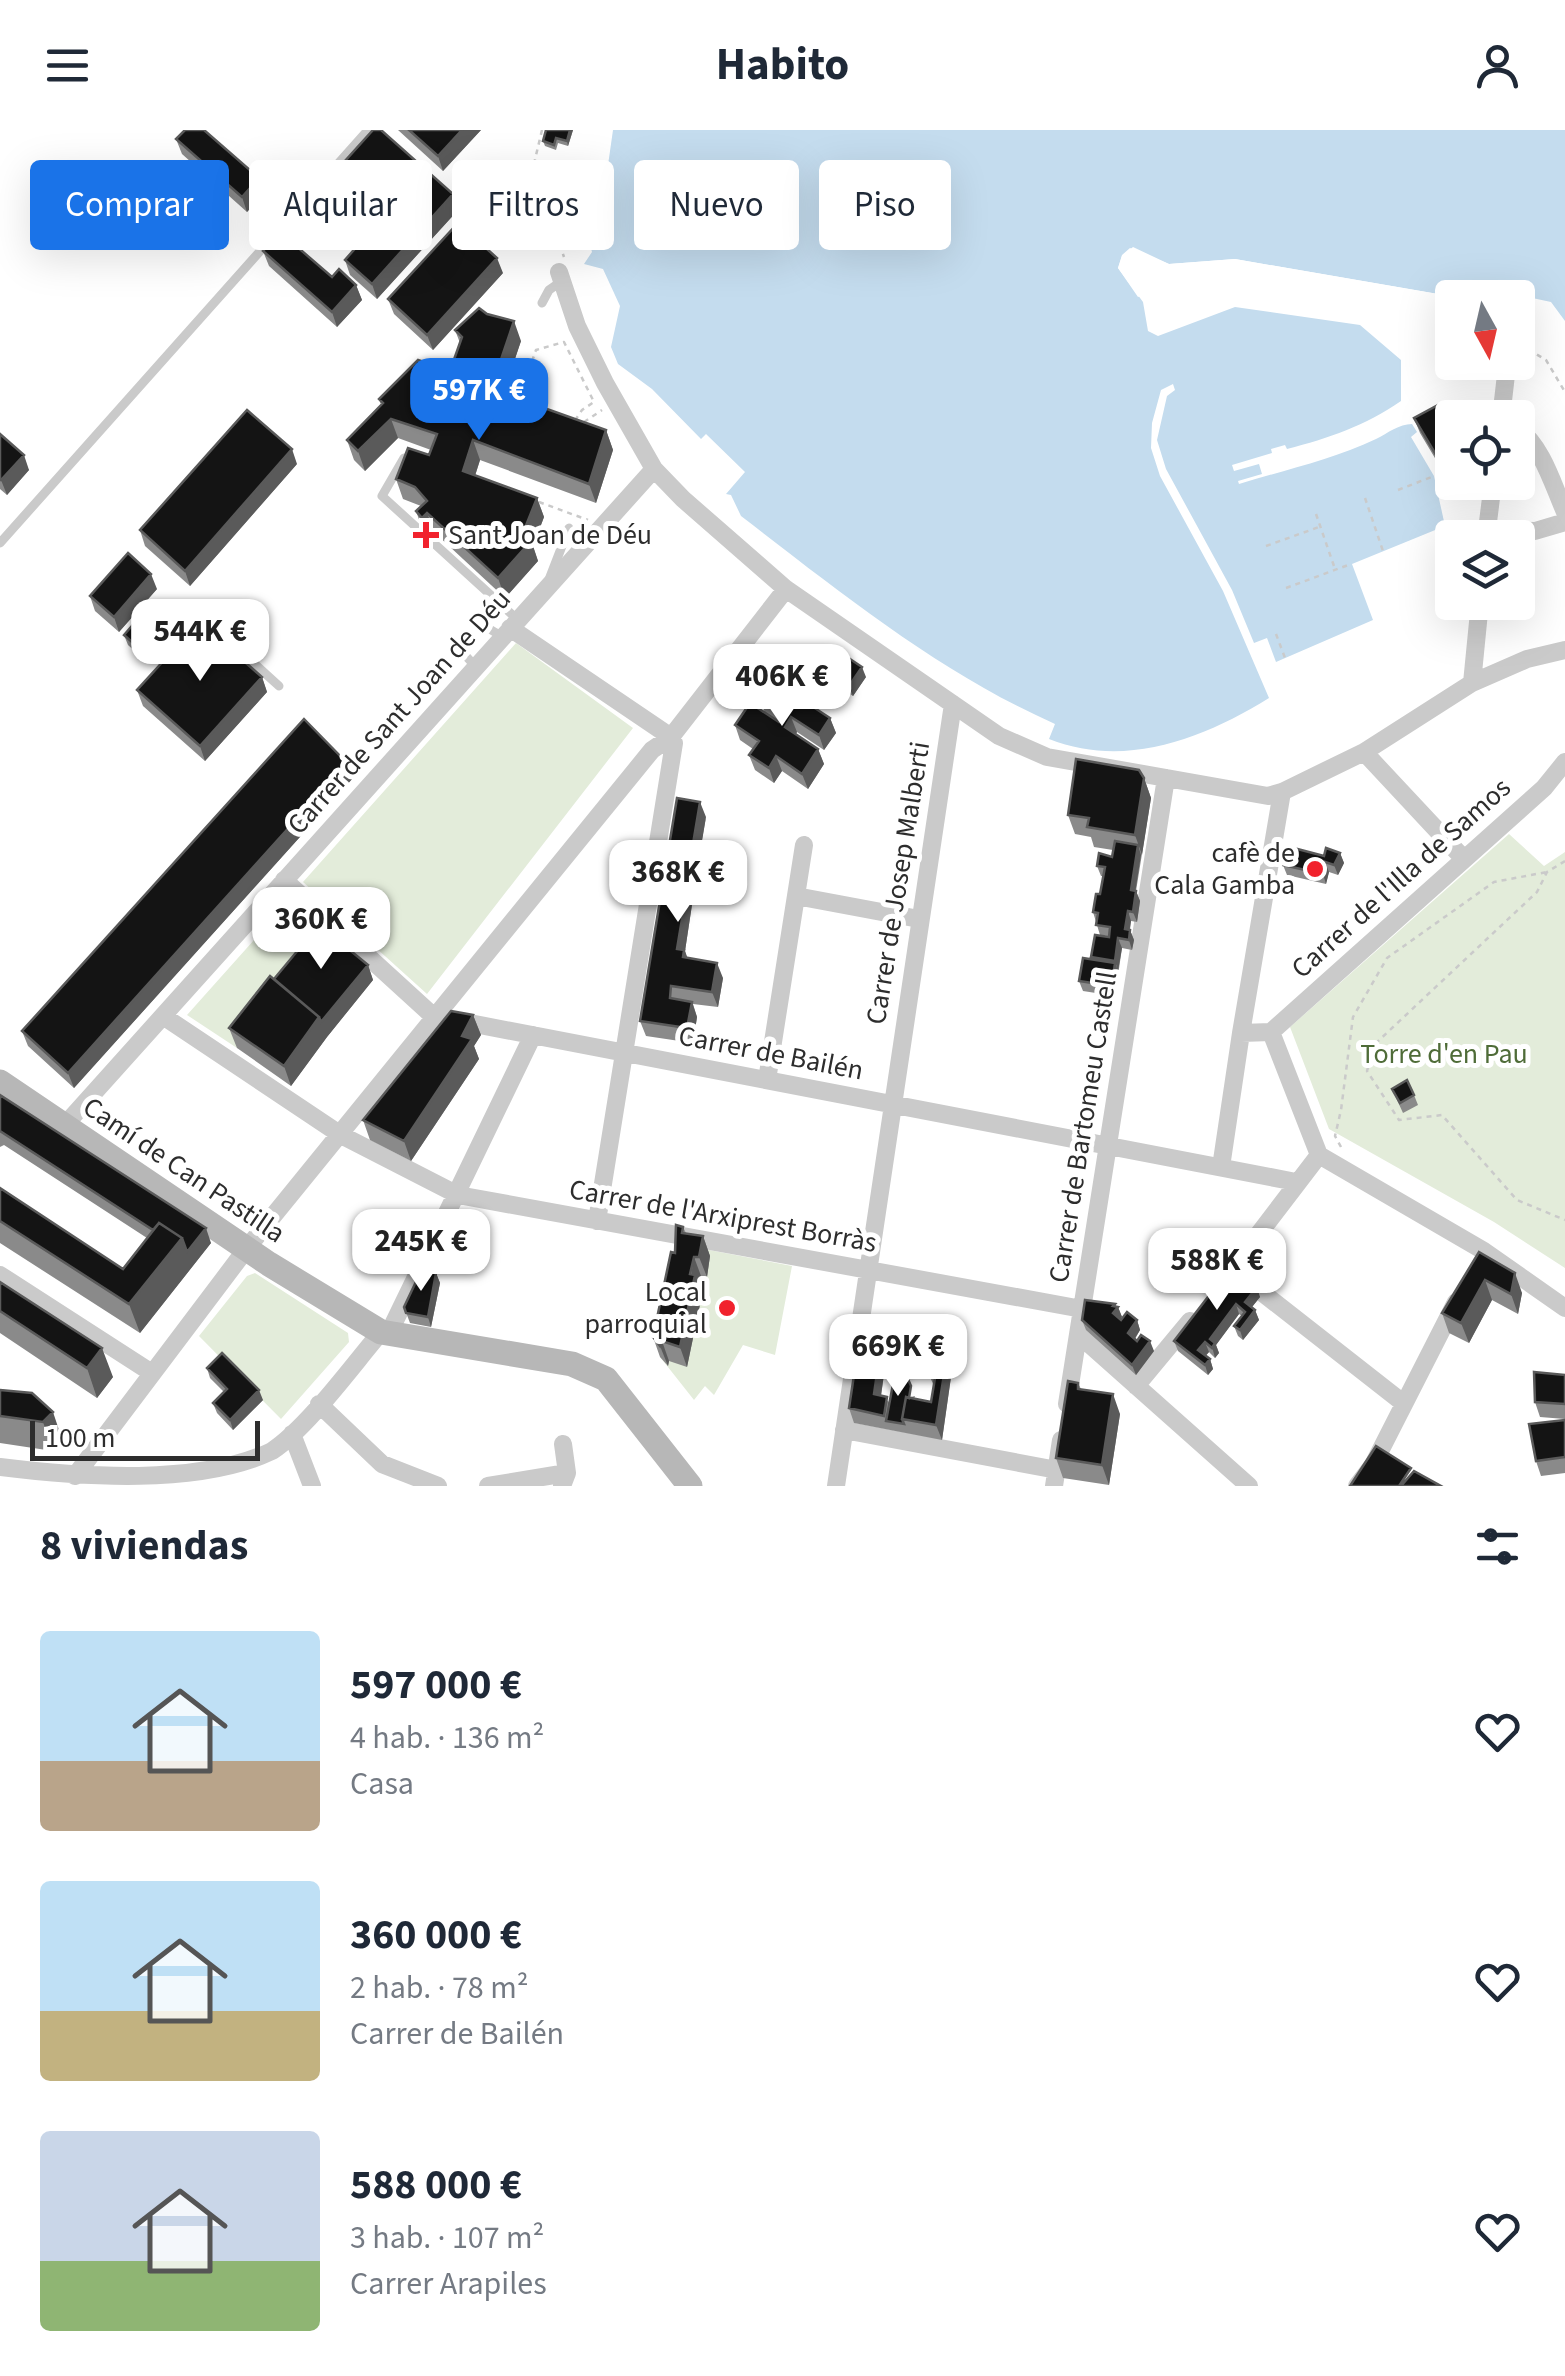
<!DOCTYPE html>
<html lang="es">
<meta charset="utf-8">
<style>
:root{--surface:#fff;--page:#f2f2f3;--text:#1f2937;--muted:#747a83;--accent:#1a73e8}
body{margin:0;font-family:"Source Sans 3",sans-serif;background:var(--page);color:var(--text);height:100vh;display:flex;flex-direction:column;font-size:38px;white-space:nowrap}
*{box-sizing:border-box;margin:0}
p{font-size:32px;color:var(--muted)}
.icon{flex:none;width:55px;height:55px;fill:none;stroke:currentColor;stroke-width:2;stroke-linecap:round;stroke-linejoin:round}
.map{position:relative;height:1356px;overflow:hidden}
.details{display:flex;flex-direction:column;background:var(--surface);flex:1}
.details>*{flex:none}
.guide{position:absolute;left:30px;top:30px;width:1000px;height:90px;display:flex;gap:20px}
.needle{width:65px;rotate:172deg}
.buttons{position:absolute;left:1435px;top:150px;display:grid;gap:20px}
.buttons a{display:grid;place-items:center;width:100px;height:100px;border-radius:10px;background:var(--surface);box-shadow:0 10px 40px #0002;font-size:50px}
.scale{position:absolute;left:30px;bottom:25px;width:230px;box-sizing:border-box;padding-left:10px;border:5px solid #2d2d2d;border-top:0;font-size:28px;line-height:35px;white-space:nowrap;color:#2d2d2d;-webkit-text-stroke:8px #fff;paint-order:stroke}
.price{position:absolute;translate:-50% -85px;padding:0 22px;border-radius:20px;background:#fff;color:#222;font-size:32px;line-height:65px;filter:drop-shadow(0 2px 5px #0008)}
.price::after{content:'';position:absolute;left:50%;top:60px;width:30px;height:22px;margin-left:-15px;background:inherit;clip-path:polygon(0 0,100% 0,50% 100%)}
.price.selected{background:var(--accent);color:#fff}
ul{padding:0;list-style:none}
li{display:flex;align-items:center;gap:30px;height:250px;padding:0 40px}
li span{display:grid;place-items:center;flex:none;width:280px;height:200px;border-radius:10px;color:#555}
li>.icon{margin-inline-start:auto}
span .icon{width:120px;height:120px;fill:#fffc;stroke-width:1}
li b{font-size:42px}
h2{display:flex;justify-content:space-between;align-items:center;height:120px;padding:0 40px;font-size:42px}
.tag{padding:0 35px;border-radius:10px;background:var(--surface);box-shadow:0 10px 40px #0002;font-size:35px;line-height:90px}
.tag.selected{background:var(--accent);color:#fff}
header{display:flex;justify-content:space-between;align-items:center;height:130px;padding:0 40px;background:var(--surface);font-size:45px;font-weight:700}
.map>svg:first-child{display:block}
.green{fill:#e3ecda}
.water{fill:#c4dcee}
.pier{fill:#fff}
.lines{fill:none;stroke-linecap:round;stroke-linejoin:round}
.path{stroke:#cacaca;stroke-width:2.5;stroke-dasharray:5 5;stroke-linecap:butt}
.lane{stroke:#cacaca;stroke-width:9}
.street{stroke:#cacaca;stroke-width:18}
.secondary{stroke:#b7b7b7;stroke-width:25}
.wall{fill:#8a8a8a}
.shaded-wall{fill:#5a5a5a}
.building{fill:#141414;stroke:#5a5a5a;stroke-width:2.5}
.poi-dot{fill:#f1222d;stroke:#fff;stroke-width:4}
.labels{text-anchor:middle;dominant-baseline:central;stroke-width:10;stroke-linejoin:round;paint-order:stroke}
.poi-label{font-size:28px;fill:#2d2d2d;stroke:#fff;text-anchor:end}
.street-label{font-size:28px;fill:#2d2d2d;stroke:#fff}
.park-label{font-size:28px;fill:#4f6c38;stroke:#fff}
</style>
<header><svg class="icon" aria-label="menu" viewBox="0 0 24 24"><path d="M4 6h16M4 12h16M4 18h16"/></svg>Habito<svg class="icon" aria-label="person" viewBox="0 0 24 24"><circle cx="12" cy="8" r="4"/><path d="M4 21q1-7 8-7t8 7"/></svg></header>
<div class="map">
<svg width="1565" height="1356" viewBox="0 0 1565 1356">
<rect width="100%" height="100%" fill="#fff"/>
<!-- green -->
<path class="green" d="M516,513L633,598L427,864L303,752Z
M1509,704L1544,736L1565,722V1138L1494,1092L1329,999L1290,897Z
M287,773L324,810L237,918L187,885Z
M683,1115L792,1136L775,1225L743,1215L714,1265L705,1256L694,1270L660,1227Z
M255,1143L348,1203L349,1212L281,1289L199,1206L247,1146Z"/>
<!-- water -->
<path class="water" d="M613,0H1565V191L1551,172L1504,162L1500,167L1452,169L1438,164L1235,129L1169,134L1130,118L1122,125L1118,138L1143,172L1148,201L1158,206L1235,177L1360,195L1401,230V271C1365,296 1329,308 1287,319L1285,315L1271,319L1272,323L1232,335L1234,341L1259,334L1262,344L1238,351L1239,354C1284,340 1332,330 1376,309C1388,303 1399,294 1412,294L1417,302L1411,307L1434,346L1445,396L1352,434L1373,490L1276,532L1267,508L1254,513L1232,460L1166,339L1157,310L1167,266L1175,260L1173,254L1161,260L1152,293L1151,318L1160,346L1223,461L1269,568C1203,609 1125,639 1049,609L1055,594C940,543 840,462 741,386L731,365L726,364L745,342L706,304L701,309L652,259L618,234L611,217L620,176L603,139L584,134L592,122L588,107L598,102L599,92L583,55L606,49Z"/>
<!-- pier -->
<path class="pier" d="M1133,117L1169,134L1235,129L1438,164L1452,169V174L1235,134L1168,139L1133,123L1124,137L1143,165L1138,167L1118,138L1122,126Z"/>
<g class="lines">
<!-- path -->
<path class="path" d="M542,0L533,38L564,127
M1520,228L1531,221L1546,230L1565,262
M519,269L536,220L564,212L594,272L582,280L574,292
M584,292L602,280
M1398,360L1434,346
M1365,368L1383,421
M539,372L588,390
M1316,384L1335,439
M1266,416L1319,397
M1286,458L1351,434
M1276,504L1285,528
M1565,731L1547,742L1537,762L1375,914L1367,941L1399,990L1442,985L1517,1070L1565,1090
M1341,1017L1335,1006L1341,980L1353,887L1387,828L1494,752L1547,742"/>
<!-- lane -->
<path class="lane" d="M542,173L549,160L562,151
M404,328L382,366L518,490
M0,413L368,0
M550,447L569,398
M203,487L279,556
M476,491L503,507
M453,512L476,537"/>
<!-- street -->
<path class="street" d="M559,142L577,196L605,253L654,339L683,369L786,459L999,606L1047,627L1268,666L1282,662L1364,622L1472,553L1480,472
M1501,288L1507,236
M1518,299C1542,316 1553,355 1565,382
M1487,400L1535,401L1565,392
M1486,408L1493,352
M510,498L671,607
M1472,553L1527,529L1565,520
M1364,622L1463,728
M284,750L433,886L1296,1052
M796,766L919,789
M163,886L341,1005L458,1065L1082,1179
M1271,902L1319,1025L1484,1121L1565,1178
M1271,902L1544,658L1565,632
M1241,903L1282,662
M767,950L804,715
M64,996L654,339
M1221,1037L1241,903L1271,902
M597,1091L674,613L671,607
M0,1145L152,1243
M1241,1146L1402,1272
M1219,1156L1319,1025
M1078,1204L1249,1356
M388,1205L533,905
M1136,1256L1190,1191
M319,1274L382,1334L438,1356
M1067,1274L1166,648
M844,1300L1057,1340
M292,1304L312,1356
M563,1314L567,1343
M0,1337C81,1347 199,1356 272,1321C308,1297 352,1236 381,1202
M75,1346L247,1118L652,620L671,607L786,459
M488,1356L567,1343L562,1356
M836,1356L953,574
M1054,1356L1061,1310
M1357,1356L1373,1335L1456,1172"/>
<!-- secondary -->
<path class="secondary" d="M0,952L269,1134L381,1202L572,1234L606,1249L690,1356"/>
</g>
<!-- wall -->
<path class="wall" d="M398,0H481L443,41Z
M546,0H573L568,16L558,13L556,20L545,16L543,11Z
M176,9L264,63L247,82L182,24Z
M336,41L453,64L459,79L377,169L350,145L345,130L368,105L350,89L344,74L352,65L342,56Z
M263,121L356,155L362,170L337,197L269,136Z
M503,143L433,220L394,184L388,169Z
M455,200L521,211L503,264L606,300L613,320L596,373L480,330L475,346L537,368L544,387L533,416L538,431L505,468L435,403L429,408L423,401L416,381L421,376L403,369L396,349L429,325L431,320L398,308L365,341L354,330L347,310L381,275L379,269L450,241L460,213Z
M1414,288H1452V352H1466L1454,360L1420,303Z
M0,304L29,340L7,365L0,359Z
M297,334L190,456L145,416L140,400Z
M157,459L119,502L95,481L90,466Z
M124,505L156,514L142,528L128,515Z
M828,542L866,547L853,566L832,552Z
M262,547L267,562L205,631L143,576L137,560Z
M760,568L830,588L836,603L824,620L797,602L796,604L818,619L824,634L808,659L782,641L774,653L755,640L749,625L753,619L740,610L735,595L765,583Z
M353,648L74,958L28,916L22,901Z
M1144,648L1151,668L1136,761L1140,771L1137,792L1131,791L1130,800L1134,810L1132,820L1122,818L1115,866L1083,861L1079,851L1092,829L1091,827L1109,806L1100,805L1093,782L1100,764L1103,746H1101L1097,736L1112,727L1113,720L1094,717L1091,707L1075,704L1068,685Z
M706,687L700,721L731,740L727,763L703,760L702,770L693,768L685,821L687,828L723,848L718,877L693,874L697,887L693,913L646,906L640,891Z
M1340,723L1344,733L1338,745L1329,742L1326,754L1287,745L1283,735Z
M368,835L373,850L327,907L291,956L237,918L229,898Z
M473,885L481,905L474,916L479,929L411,1031L370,1010L363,990Z
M1392,959L1414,965L1418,975L1403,983Z
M0,965L211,1113L140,1203L0,1113V1058L123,1139L147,1108L4,1015L0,1017Z
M683,1097L686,1103L703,1106L710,1126L707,1147L701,1146L699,1157L702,1165L687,1237L669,1231L668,1236L660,1227L653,1207Z
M1479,1122L1522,1163L1518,1184L1492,1170L1469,1213L1449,1203L1442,1183Z
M1231,1137L1260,1167L1252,1177L1255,1180L1259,1190L1243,1210L1238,1206L1234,1196L1242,1186L1239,1184L1216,1215L1219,1223L1215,1228L1209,1222L1205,1226L1210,1229L1213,1239L1208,1245L1178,1221L1174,1211Z
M436,1143L440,1153L431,1197L410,1193L404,1177Z
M0,1152L113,1247L97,1268L0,1203Z
M1115,1174L1116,1177H1118L1122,1187L1120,1189L1137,1190L1140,1200L1135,1209L1154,1221L1136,1245L1086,1200L1082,1190Z
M859,1212L888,1219L894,1234L893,1239L885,1237L881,1266L889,1272L915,1266L914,1269L931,1272L934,1256L930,1247L946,1232L951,1247L942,1310L854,1293L849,1278Z
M207,1238L263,1270L233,1300L217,1283L213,1273L224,1262L210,1248Z
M1565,1245V1289L1540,1287L1535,1272Z
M1078,1253L1081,1259L1120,1284L1109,1355L1063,1348L1056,1328Z
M0,1260L32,1263L63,1312L53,1321L0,1313Z
M1565,1290V1343L1541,1346L1536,1331Z"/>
<!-- shaded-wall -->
<path class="shaded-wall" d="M462,0H481L443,41L438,26Z
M570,0H573L568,16L567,11Z
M259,48L264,63L247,82L242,67Z
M453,64L459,79L377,169L372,154Z
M497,128L503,143L433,220L427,205Z
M356,155L362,170L337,197L332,182Z
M514,191L521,211L498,279L491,259Z
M391,289L398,308L365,341L358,321Z
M606,300L613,320L596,373L589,354Z
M473,310L480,330L470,361L463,341Z
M292,319L297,334L190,456L185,441Z
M24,325L29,340L7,365L1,350Z
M537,368L544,387L533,416L538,431L505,468L498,448L523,403Z
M427,383L435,403L429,408L422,388Z
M151,444L157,459L119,502L114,487Z
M152,503L156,514L142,528L139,518Z
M862,537L866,547L853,566L849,556Z
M262,547L267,562L205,631L200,616Z
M791,587L797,602L790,612L785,597Z
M830,588L836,603L824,620L819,605Z
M818,619L824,634L808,659L802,644Z
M776,626L782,641L774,653L769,638Z
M347,633L353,648L74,958L68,943Z
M1144,648L1151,668L1142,725L1135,705Z
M700,672L706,687L698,735L692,720Z
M1138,715L1141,725L1134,770L1131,760Z
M1340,723L1344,733L1338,745L1334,735Z
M725,725L731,740L727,763L721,748Z
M1325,732L1329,742L1326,754L1323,744Z
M698,745L703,760L702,770L697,755Z
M688,753L693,768L685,821L690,835L677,819Z
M1136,761L1140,771L1137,792L1133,782Z
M1128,781L1131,791L1128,809L1125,799Z
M1130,800L1134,810L1132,820L1129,810Z
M1118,808L1122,818L1118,841L1115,831Z
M717,833L723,848L718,877L712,862Z
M1115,833L1119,843L1115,866L1112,856Z
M368,835L373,850L327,907L291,956L284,936L319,887Z
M692,872L697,887L693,913L687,898Z
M473,885L481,905L474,916L479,929L411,1031L404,1011Z
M206,1098L211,1113L140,1203L129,1174L182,1108Z
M703,1106L710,1126L707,1147L699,1127Z
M694,1127L701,1146L699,1157L702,1165L687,1237L680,1217Z
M436,1143L440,1153L431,1197L428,1187Z
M1515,1143L1522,1163L1518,1184L1511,1164Z
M1485,1150L1492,1170L1469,1213L1461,1193Z
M1257,1157L1260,1167L1248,1182L1245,1172Z
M1115,1174L1116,1179L1118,1177L1122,1187L1117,1193L1113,1183Z
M1236,1174L1239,1184L1216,1215L1219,1223L1215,1228L1210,1209Z
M1255,1180L1259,1190L1243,1210L1240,1200Z
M1137,1190L1140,1200L1132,1213L1128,1203Z
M662,1211L669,1231L668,1236L660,1216Z
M1150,1211L1154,1221L1136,1245L1132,1235Z
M1205,1212L1209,1222L1202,1230L1198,1220Z
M102,1218L113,1247L97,1268L87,1238Z
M888,1219L894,1234L893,1239L887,1224Z
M880,1222L885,1237L879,1279L874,1264Z
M1210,1229L1213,1239L1208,1245L1205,1235Z
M946,1232L951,1247L942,1310L936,1295Z
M259,1260L263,1270L233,1300L230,1290Z
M1113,1264L1120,1284L1109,1355L1102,1335Z
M53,1282L63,1312L53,1321L43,1292Z"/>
<!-- building -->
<path class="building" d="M185,0H204L259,48L242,67L176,9Z
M373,0H381L453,64L372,154L345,130L372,99L344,74L357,60L336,41Z
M409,0H462L438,26Z
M546,0H570L567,11L556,8L554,15L543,11Z
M458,93L497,128L427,205L388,169Z
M280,102L332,147L339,139L356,155L332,182L263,121Z
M479,178L487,184L514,191L491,259L606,300L589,354L473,310L463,341L537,368L523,403L531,411L498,448L427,383L422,388L416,381L427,371L415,357L396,349L408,318L429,325L437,304L391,289L358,321L347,310L383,273L379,269L418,230L450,241L462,207L455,200Z
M1438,275L1467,277L1476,288H1452V342L1448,345L1414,288Z
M247,280L292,319L185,441L140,400Z
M0,304L24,325L1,350L0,349Z
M128,423L151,444L114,487L90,466Z
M137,490L152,503L139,518L124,505Z
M199,492L262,547L200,616L137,560Z
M841,523L862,537L849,556L828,542Z
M772,550L830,588L819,605L791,587L785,597L818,619L802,644L776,626L769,638L749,625L759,611L735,595L750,573L779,592L784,584L760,568Z
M304,589L347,633L68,943L22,901Z
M1076,629L1139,640L1144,648L1135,705L1087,697L1089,688L1068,685Z
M677,668L700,672L692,720L725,725L721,748L698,745L697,755L688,753L677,819L684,820L683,827L717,833L712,862L671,856L670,868L692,872L687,898L640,891Z
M1115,711L1138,715L1131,760L1136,761L1133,782L1128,781L1125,799L1130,800L1129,810L1118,808L1115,831L1091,827L1095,805L1109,807L1110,797L1096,795L1098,783L1093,782L1096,764H1100L1105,737L1097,736L1099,723L1112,727Z
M1286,716L1324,726L1326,718L1340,723L1334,735L1325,732L1323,744L1283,735Z
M319,795L368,835L321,892L319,887L274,849Z
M1083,828L1115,833L1112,856L1079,851Z
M270,846L319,887L284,936L229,898Z
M451,881L473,885L462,906L472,909L404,1011L363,990Z
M1407,950L1414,965L1400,973L1392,959Z
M0,965L206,1098L187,1122L182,1108L159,1093L153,1100L0,1001Z
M0,1058L123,1139L159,1093L182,1108L129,1174L0,1091Z
M676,1095L683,1097L682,1103L703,1106L699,1127H694L690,1144L695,1145L680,1217L662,1211L660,1216L653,1207L671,1122L675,1123Z
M1479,1122L1515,1143L1511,1164L1485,1150L1461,1193L1442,1183Z
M423,1137L436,1143L428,1187L406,1183L404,1177Z
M1231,1137L1257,1157L1245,1172L1255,1180L1240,1200L1234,1196L1245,1182L1236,1174L1210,1209L1215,1213L1212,1218L1205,1212L1198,1220L1210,1229L1205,1235L1174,1211Z
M0,1152L102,1218L87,1238L0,1181Z
M1085,1170L1115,1174L1113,1176L1118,1177L1113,1183L1121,1190L1127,1182L1137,1190L1128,1203L1137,1211L1141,1205L1150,1211L1132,1235L1082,1190Z
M859,1212L888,1219L887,1224L880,1222L874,1264L887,1267L884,1286L849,1278Z
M222,1223L259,1260L230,1290L213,1273L227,1259L207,1238Z
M934,1229L946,1232L936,1295L902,1289L906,1267L931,1272L935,1248L930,1247Z
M1534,1242L1565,1245V1274L1535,1272Z
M900,1245L907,1247L911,1256L909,1268L906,1267L902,1289L904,1294L886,1291L894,1249Z
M1068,1251L1078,1253V1259L1113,1264L1102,1335L1056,1328Z
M0,1260L32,1263L53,1282L43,1292L0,1286Z
M1565,1290V1327L1536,1331L1529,1294Z
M1376,1316L1411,1338L1399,1356H1350Z
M1414,1341L1441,1356H1401Z"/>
<!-- markers -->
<g class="poi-dot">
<path d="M421 390h10v10h10v10h-10v10h-10v-10h-10v-10h10z"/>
<circle cx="1315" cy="739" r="10"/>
<circle cx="727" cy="1178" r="10"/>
</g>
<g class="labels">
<!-- poi labels -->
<g class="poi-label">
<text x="448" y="405" text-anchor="start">Sant Joan de Déu</text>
<text x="1295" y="723">cafè de<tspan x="1295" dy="32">Cala Gamba</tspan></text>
<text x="707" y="1162">Local<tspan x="707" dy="32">parroquial</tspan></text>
</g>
<!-- street labels -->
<g class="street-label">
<text transform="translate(399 582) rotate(-48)">Carrer de Sant Joan de Déu</text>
<text transform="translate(1401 748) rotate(-42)">Carrer de l'Illa de Samos</text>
<text transform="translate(898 753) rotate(-81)">Carrer de Josep Malberti</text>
<text transform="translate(771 923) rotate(11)">Carrer de Bailén</text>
<text transform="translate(1083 997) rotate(-81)">Carrer de Bartomeu Castell</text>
<text transform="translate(184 1040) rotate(34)">Camí de Can Pastilla</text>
<text transform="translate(723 1086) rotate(10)">Carrer de l'Arxiprest Borràs</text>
</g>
<!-- park labels -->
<g class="park-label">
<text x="1444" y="924">Torre d'en Pau</text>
</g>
</g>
</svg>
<div class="buttons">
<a><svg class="needle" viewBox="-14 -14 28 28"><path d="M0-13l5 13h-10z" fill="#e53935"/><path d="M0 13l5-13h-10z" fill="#747a83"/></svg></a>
<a><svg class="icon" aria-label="locate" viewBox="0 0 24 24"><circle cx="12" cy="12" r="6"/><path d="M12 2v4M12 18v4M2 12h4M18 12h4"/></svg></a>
<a><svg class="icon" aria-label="layers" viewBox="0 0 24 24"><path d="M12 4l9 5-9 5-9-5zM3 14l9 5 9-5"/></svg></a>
</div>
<div class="scale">100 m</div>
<b class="price selected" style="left:479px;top:313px">597K €</b>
<b class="price" style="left:200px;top:554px">544K €</b>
<b class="price" style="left:782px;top:599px">406K €</b>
<b class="price" style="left:678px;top:795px">368K €</b>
<b class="price" style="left:321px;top:842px">360K €</b>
<b class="price" style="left:421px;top:1164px">245K €</b>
<b class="price" style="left:1217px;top:1183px">588K €</b>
<b class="price" style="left:898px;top:1269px">669K €</b>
<div class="guide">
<a class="tag selected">Comprar</a>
<a class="tag">Alquilar</a>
<a class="tag">Filtros</a>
<a class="tag">Nuevo</a>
<a class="tag">Piso</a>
</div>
</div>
<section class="details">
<h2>8 viviendas<svg class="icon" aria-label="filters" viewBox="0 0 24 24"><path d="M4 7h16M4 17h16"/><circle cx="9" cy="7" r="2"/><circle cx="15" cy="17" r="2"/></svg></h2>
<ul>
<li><span style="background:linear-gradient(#bfe0f5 65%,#b9a48a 0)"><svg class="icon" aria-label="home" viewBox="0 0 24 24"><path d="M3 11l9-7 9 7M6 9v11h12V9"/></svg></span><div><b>597 000 €</b><p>4 hab. · 136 m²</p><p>Casa</p></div><svg class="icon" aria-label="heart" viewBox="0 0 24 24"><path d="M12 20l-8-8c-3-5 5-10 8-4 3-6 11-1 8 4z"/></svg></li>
<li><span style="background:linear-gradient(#bfe0f5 65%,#c2b280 0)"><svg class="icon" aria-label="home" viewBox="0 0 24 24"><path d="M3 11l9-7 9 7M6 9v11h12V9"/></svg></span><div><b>360 000 €</b><p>2 hab. · 78 m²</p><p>Carrer de Bailén</p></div><svg class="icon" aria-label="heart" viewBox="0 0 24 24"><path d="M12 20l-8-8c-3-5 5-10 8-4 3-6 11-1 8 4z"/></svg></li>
<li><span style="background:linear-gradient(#c9d6e8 65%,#8fb573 0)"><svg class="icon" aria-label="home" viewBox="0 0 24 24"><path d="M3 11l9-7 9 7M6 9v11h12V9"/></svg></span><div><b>588 000 €</b><p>3 hab. · 107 m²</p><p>Carrer Arapiles</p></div><svg class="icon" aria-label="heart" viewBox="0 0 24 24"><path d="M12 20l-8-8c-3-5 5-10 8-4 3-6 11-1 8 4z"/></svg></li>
</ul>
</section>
